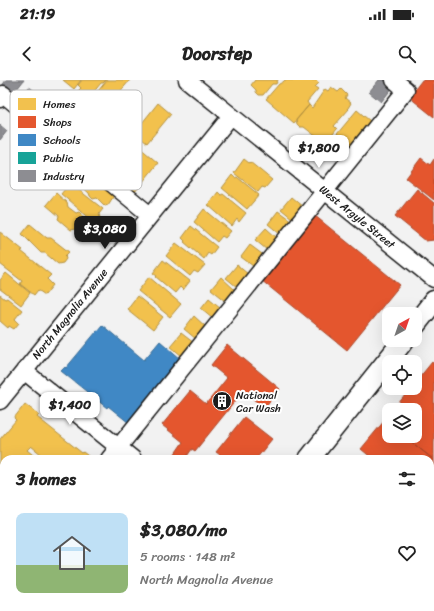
<!DOCTYPE html>
<meta charset="utf-8">
<style>
:root{--surface:#fff;--page:#f2f2f2;--text:#222;--muted:#767676;--accent:#1c1c1c}
body{margin:0;font-family:Sriracha,sans-serif;background:var(--page);color:var(--text);height:100vh;display:flex;flex-direction:column;font-size:15px;white-space:nowrap}
*{box-sizing:border-box;margin:0}
p{font-size:13px;color:var(--muted)}
.icon{flex:none;width:22px;height:22px;fill:none;stroke:currentColor;stroke-width:2;stroke-linecap:round;stroke-linejoin:round}
.map{position:relative;flex:1;overflow:hidden}
.details{position:absolute;left:0px;top:375px;width:434px;height:156px;display:flex;flex-direction:column;background:var(--surface);border-radius:12px 12px 0 0;box-shadow:0 4px 16px #0002}
.details>*{flex:none}
.needle{width:26px;rotate:40deg}
.fabs{position:absolute;left:382px;top:227px;display:grid;gap:8px}
.fabs a{display:grid;place-items:center;width:40px;height:40px;border-radius:8px;background:var(--surface);box-shadow:0 4px 16px #0002;font-size:20px}
.price{position:absolute;translate:-50% -34px;padding:0 9px;border-radius:8px;background:#fff;color:#222;font-size:13px;line-height:26px;filter:drop-shadow(0 1px 2px #0008)}
.price::after{content:'';position:absolute;left:50%;top:24px;width:12px;height:9px;margin-left:-6px;background:inherit;clip-path:polygon(0 0,100% 0,50% 100%)}
.price.current{background:var(--accent);color:#fff}
ul{padding:0;list-style:none}
li{display:flex;align-items:center;gap:12px;height:100px;padding:0 16px}
li span{display:grid;place-items:center;flex:none;width:112px;height:80px;border-radius:8px;color:#555}
li>.icon{margin-inline-start:auto}
span .icon{width:48px;height:48px;fill:#fffc;stroke-width:1}
li b{font-size:17px}
h2{display:flex;justify-content:space-between;align-items:center;height:48px;padding:0 16px;font-size:17px}
.status{display:flex;justify-content:space-between;align-items:center;height:28px;padding:0 20px;background:var(--surface);direction:ltr}
.status svg{height:11px;fill:currentColor}
header{display:flex;justify-content:space-between;align-items:center;height:52px;padding:0 16px;background:var(--surface);font-size:18px;font-weight:700}
.map>svg:first-child{display:block}
.homes{fill:#f2c14e;stroke:#b2903f}
.shops{fill:#e4572e;stroke:#a84529}
.schools{fill:#3f88c5;stroke:#346892}
.public{fill:#17a398;stroke:#187a73}
.industry{fill:#8d8d92;stroke:#6b6b6f}
.lines{fill:none;stroke-linecap:round;stroke-linejoin:round}
.minor-casing{stroke:#1c1c1c;stroke-width:19}
.major-casing{stroke:#1c1c1c;stroke-width:23}
.minor{stroke:#fff;stroke-width:16}
.major{stroke:#fff;stroke-width:20}
.labels{text-anchor:middle;dominant-baseline:central;stroke-width:4;stroke-linejoin:round;paint-order:stroke}
.street-label{font-size:11px;fill:#1c1c1c;stroke:#fff}
.poi-label{font-size:11px;fill:#1c1c1c;stroke:#fff;text-anchor:start}
.key{fill:#fff;stroke:#bbb;stroke-width:1}
.key-label{font-size:11px;fill:#1c1c1c}
</style>
<div class="status"><b>21:19</b><svg viewBox="0 0 49 12"><path d="M0 12V9h3v3zM5 12V6h3v6zM10 12V3h3v9zM15 12V0h3v12zM26 1h20v11H26zM47 4h2v5h-2z"/></svg></div>
<header><svg class="icon" aria-label="back" viewBox="0 0 24 24"><path d="M15 5l-7 7 7 7"/></svg>Doorstep<svg class="icon" aria-label="search" viewBox="0 0 24 24"><circle cx="10" cy="10" r="6"/><path d="M15 15l6 6"/></svg></header>
<div class="map">
<svg width="434" height="531" viewBox="0 0 434 531">
<rect width="100%" height="100%" fill="#f2f2f2"/>
<filter id="ink" filterUnits="userSpaceOnUse"><feTurbulence type="fractalNoise" baseFrequency=".025" numOctaves="2"/><feDisplacementMap in="SourceGraphic" scale="8" xChannelSelector="R" yChannelSelector="G"/><feConvolveMatrix kernelMatrix="1 2 1 2 8 2 1 2 1" color-interpolation-filters="sRGB"/></filter>
<g filter="url(#ink)">
<!-- homes -->
<path class="homes" d="M63,0H81L74,9Z
M82,0H106L103,3H101L87,20L77,12L81,8L78,5Z
M107,0H130L107,27L103,24L102,26L97,21L98,19L94,16Z
M255,0H278L276,4H272L263,15H259L256,12V10L251,5Z
M285,0H316L319,3L315,7L318,9L307,22L309,25L294,43L266,19L279,4L283,2Z
M331,7L338,12L341,9L347,15L345,18L351,23L348,28L349,29L334,46L337,49L325,64H321L317,61L318,58L304,47H300L297,44L296,40L309,25L312,28L325,9L328,11Z
M158,23L171,34L147,63L134,53Z
M357,30L370,41L341,77L338,78L334,75L333,71L327,66Z
M132,61L158,83L134,113L107,91Z
M244,79L249,83L250,82L272,100L265,108L262,107L258,112L234,93Z
M82,87L115,114L108,125L105,126L97,118L93,119L90,116L89,113L73,99Z
M232,95L235,98L237,97L259,115L247,129L222,108Z
M70,103L103,129L99,134L100,138L98,141H93L61,114Z
M218,112L221,115L223,114L246,133L239,142L237,139L232,146L208,125Z
M56,113L67,123L68,127L76,133L79,132L91,143L88,147L89,151L86,154L82,155L75,149L71,150L58,139L59,136L46,125Z
M291,117L303,127L293,139L281,129Z
M204,129L231,151L225,158L222,156L217,162L194,142Z
M278,131L292,141L281,155L268,144Z
M30,144L47,158H51L69,172L65,176L66,179L63,183L58,184L45,173H41L22,154Z
M191,146L217,167L211,175L208,173L204,179L184,162L185,161L182,158Z
M266,148L277,158L267,170L255,160Z
M0,152L23,170L21,171L51,195L47,199L53,205L45,215L38,210L34,215L20,204L22,201L0,184Z
M176,163L205,185L198,193L194,191L190,196L166,176Z
M250,165L262,174L253,186L241,177Z
M163,180L190,201L183,210L180,207L175,213L156,197L157,196L153,193Z
M237,185L248,194L237,207L226,198Z
M6,193L30,213L21,225L0,209V200Z
M149,197L181,224L170,237L138,211Z
M221,197L235,210L226,221L211,209Z
M0,215L5,219L7,218L22,230L15,239L19,243L14,249L9,246L8,248L0,241Z
M137,216L163,237L153,250L127,229Z
M209,218L221,228L213,238L201,228Z
M194,236L206,247L196,259L184,249Z
M181,253L194,263L182,276L170,266Z
M25,324L39,335L37,337L82,373L83,372L92,379H47L31,366L27,370L38,379H4V386L1,384L0,385V359L16,340L14,338Z
M0,388L4,391V412L0,411Z
M0,419L4,421V452L2,455L0,453Z"/>
<!-- shops -->
<path class="shops" d="M422,0H434V37L409,17Z
M421,78L430,85L434,79V120L406,98Z
M417,109L434,123V160L426,161L395,136Z
M314,135L400,205L347,270L261,200Z
M227,265L280,309L264,328L246,313L237,319L195,371L192,369L185,379H179L174,375L183,362L162,345L190,311L206,324L215,313L227,298L211,285Z
M432,282L434,284V380L404,356H415V330H393L411,308H415V303Z
M389,335V344L385,340Z
M244,337L272,359L256,379H226L216,372Z
M385,340L389,344V356H404L434,380V429L430,426V379H373L361,369Z
M430,485L434,488V501L430,506Z
M236,527H301L306,531H232Z
M378,527H417L422,531H385Z"/>
<!-- schools -->
<path class="schools" d="M102,245L144,280L160,261L181,279L129,343L108,326L107,328L61,291L65,287L66,288Z"/>
<!-- public -->
<path class="public" d="M4,518V527H17L21,531H0V523Z"/>
<!-- industry -->
<path class="industry" d="M6,0H24L13,14L2,6Z
M379,0H384L393,7L381,22L369,12Z
M29,7L42,16L32,28L20,19Z
M0,45L7,51L0,60Z"/>
<g class="lines">
<!-- minor casing -->
<g class="minor-casing">
<path id="minor" d="M187,0L434,199
M0,19L3,14L150,135
M24,291L133,379
M0,321L231,36
M109,379L406,10L394,0
M0,515L4,510
M338,527L343,531"/>
</g>
<!-- major casing -->
<g class="major-casing">
<path id="major" d="M415,245L434,221
M309,379L404,260
M187,531L190,527"/>
</g>
<!-- minor -->
<use href="#minor" class="minor"/>
<!-- major -->
<use href="#major" class="major"/>
</g>
</g>
<!-- icons -->
<defs>
<g id="building-disc" transform="scale(1)"><circle r="9.5" fill="#1c1c1c" stroke="#fff"/><path d="M-4-6H4V6H1V3H-1V6H-4ZM-2.5-4.3h1.7v1.8h-1.7ZM.8-4.3h1.7v1.8H.8ZM-2.5-1h1.7V.8h-1.7ZM.8-1h1.7V.8H.8Z" fill="#fff"/></g>
</defs>
<g fill-rule="evenodd">
<use href="#building-disc" x="222" y="321"/>
</g>
<g class="labels">
<!-- street labels -->
<g class="street-label">
<text transform="translate(357 137) rotate(39)">West Argyle Street</text>
<text transform="translate(70 234) rotate(-51)">North Magnolia Avenue</text>
</g>
<!-- poi labels -->
<g class="poi-label">
<text x="236" y="315">National<tspan x="236" dy="13">Car Wash</tspan></text>
</g>
</g>
<!-- legend -->
<rect x="10" y="10" width="132" height="100" rx="6" class="key"/>
<rect x="18" y="18" width="18" height="12" fill="#f2c14e"/>
<rect x="18" y="36" width="18" height="12" fill="#e4572e"/>
<rect x="18" y="54" width="18" height="12" fill="#3f88c5"/>
<rect x="18" y="72" width="18" height="12" fill="#17a398"/>
<rect x="18" y="90" width="18" height="12" fill="#8d8d92"/>
<g class="key-label">
<text x="43" y="28">Homes</text>
<text x="43" y="46">Shops</text>
<text x="43" y="64">Schools</text>
<text x="43" y="82">Public</text>
<text x="43" y="100">Industry</text>
</g>
</svg>
<div class="fabs">
<a><svg class="needle" viewBox="-14 -14 28 28"><path d="M0-13l5 13h-10z" fill="#e53935"/><path d="M0 13l5-13h-10z" fill="#767676"/></svg></a>
<a><svg class="icon" aria-label="locate" viewBox="0 0 24 24"><circle cx="12" cy="12" r="6"/><path d="M12 2v4M12 18v4M2 12h4M18 12h4"/></svg></a>
<a><svg class="icon" aria-label="layers" viewBox="0 0 24 24"><path d="M12 4l9 5-9 5-9-5zM3 14l9 5 9-5"/></svg></a>
</div>
<b class="price" style="left:319px;top:89px">$1,800</b>
<b class="price current" style="left:105px;top:170px">$3,080</b>
<b class="price" style="left:70px;top:346px">$1,400</b>
<section class="details">
<h2>3 homes<svg class="icon" aria-label="filters" viewBox="0 0 24 24"><path d="M4 7h16M4 17h16"/><circle cx="9" cy="7" r="2"/><circle cx="15" cy="17" r="2"/></svg></h2>
<ul>
<li><span style="background:linear-gradient(#bfe0f5 65%,#8fb573 0)"><svg class="icon" aria-label="home" viewBox="0 0 24 24"><path d="M3 11l9-7 9 7M6 9v11h12V9"/></svg></span><div><b>$3,080/mo</b><p>5 rooms · 148 m²</p><p>North Magnolia Avenue</p></div><svg class="icon" aria-label="heart" viewBox="0 0 24 24"><path d="M12 20l-8-8c-3-5 5-10 8-4 3-6 11-1 8 4z"/></svg></li>
</ul>
</section>
</div>
